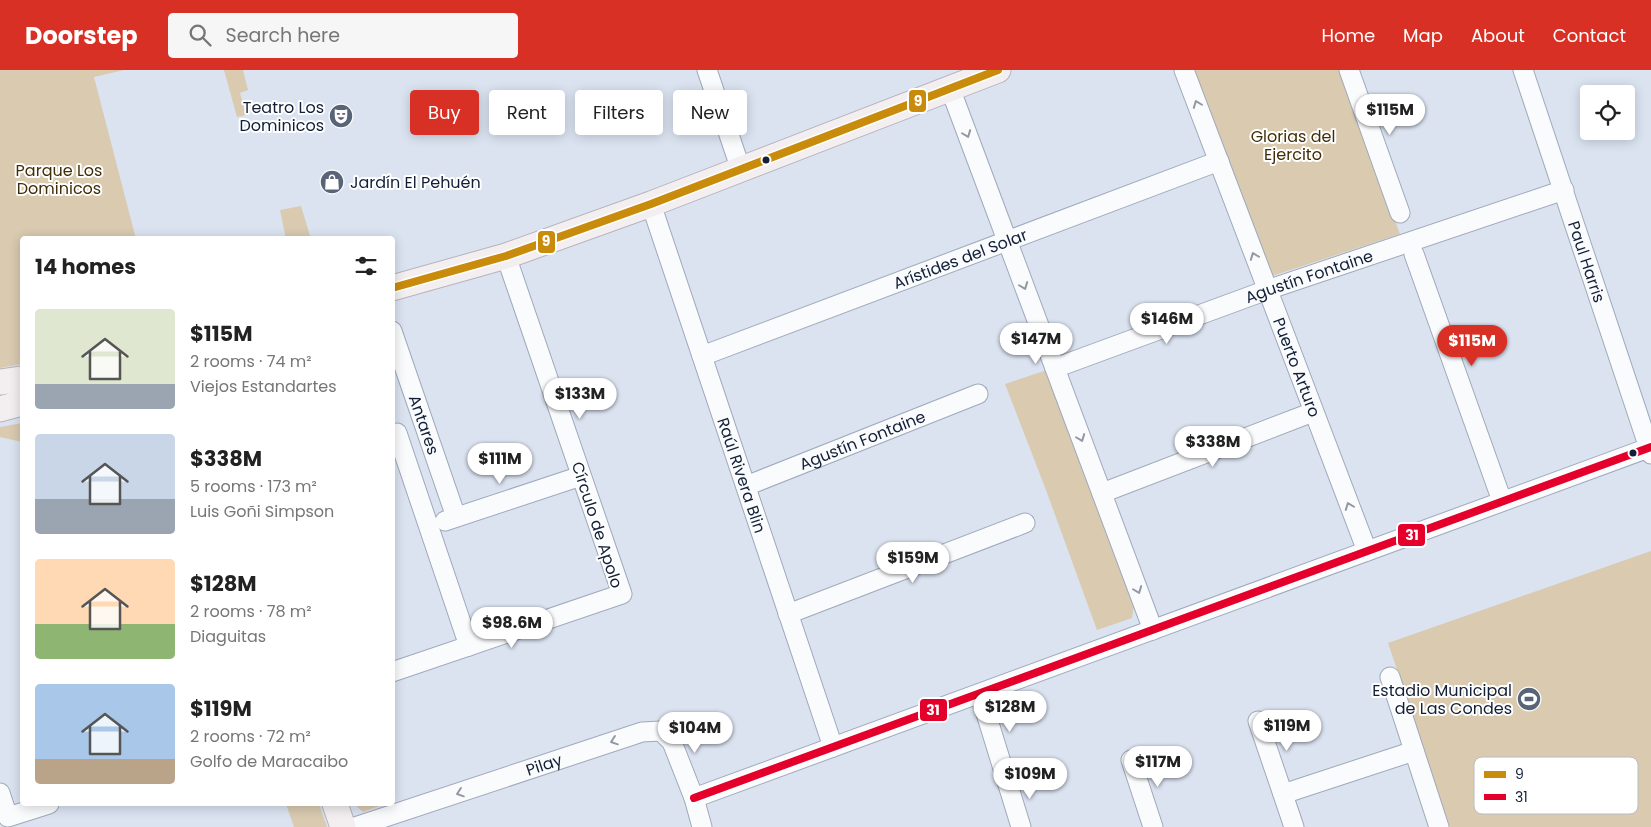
<!DOCTYPE html>
<meta charset="utf-8">
<style>
:root{--surface:#fff;--page:#f6f6f6;--text:#222;--muted:#767676;--accent:#d93025}
body{margin:0;font-family:Poppins,sans-serif;background:var(--page);color:var(--text);height:100vh;display:flex;flex-direction:column;font-size:19px;white-space:nowrap}
*{box-sizing:border-box;margin:0}
p{font-size:16px;color:var(--muted)}
.icon{flex:none;width:28px;height:28px;fill:none;stroke:currentColor;stroke-width:2;stroke-linecap:round;stroke-linejoin:round}
.map{position:relative;flex:1;overflow:hidden}
.details{position:absolute;left:20px;top:166px;width:375px;height:570px;display:flex;flex-direction:column;background:var(--surface);border-radius:5px;box-shadow:0 2px 12px #0003}
.details>*{flex:none}
.guide{position:absolute;left:410px;top:20px;width:475px;height:45px;display:flex;gap:10px}
.controls{position:absolute;left:1580px;top:15px;display:grid;gap:10px}
.controls a{display:grid;place-items:center;width:55px;height:55px;border-radius:5px;background:var(--surface);box-shadow:0 2px 12px #0003;font-size:25px}
.price{position:absolute;translate:-50% -42px;padding:0 11px;border-radius:18px;background:#fff;color:#222;font-size:16px;line-height:32px;filter:drop-shadow(0 1px 2px #0008)}
.price::after{content:'';position:absolute;left:50%;top:30px;width:15px;height:11px;margin-left:-8px;background:inherit;clip-path:polygon(0 0,100% 0,50% 100%)}
.price.current{background:var(--accent);color:#fff}
ul{padding:0;list-style:none}
li{display:flex;align-items:center;gap:15px;height:125px;padding:0 15px}
li span{display:grid;place-items:center;flex:none;width:140px;height:100px;border-radius:5px;color:#555}
li>.icon{margin-inline-start:auto}
span .icon{width:60px;height:60px;fill:#fffc;stroke-width:1}
li b{font-size:21px}
h2{display:flex;justify-content:space-between;align-items:center;height:60px;padding:0 15px;font-size:21px}
.pill{padding:0 18px;border-radius:5px;background:var(--surface);box-shadow:0 2px 12px #0003;font-size:18px;line-height:45px}
.pill.current{background:var(--accent);color:#fff}
header{display:flex;align-items:center;gap:30px;box-sizing:border-box;height:70px;padding:0 25px;background:var(--accent);color:#fff}
header strong{font-size:24px}
nav{display:flex;gap:28px;margin-inline-start:auto;font-size:18px}
.search{width:350px;height:45px;background:var(--page);display:flex;align-items:center;gap:12px;box-sizing:border-box;padding:0 18px;border-radius:5px;color:var(--muted);font-size:19px}
.map>svg:first-child{display:block}
.green{fill:#d9cab0}
.lines{fill:none;stroke-linecap:round;stroke-linejoin:round}
.minor-casing{stroke:#9fa9ba;stroke-width:21}
.major-casing{stroke:#b7b3bb;stroke-width:27}
.minor{stroke:#fafbfd;stroke-width:19}
.major{stroke:#f3eff1;stroke-width:25}
.bus-1-casing{stroke:#fff;stroke-width:11}
.bus-2-casing{stroke:#fff;stroke-width:11}
.bus-1{stroke:#c98b0b;stroke-width:8}
.bus-2{stroke:#e4002b;stroke-width:8}
.oneway{stroke:#9298a4}
.bus-dot{fill:#121f37;stroke:#fff;stroke-width:2}
.labels{text-anchor:middle;dominant-baseline:central;stroke-width:4;stroke-linejoin:round;paint-order:stroke}
.poi-label{font-size:16px;fill:#121f37;stroke:#fff;text-anchor:end}
.park-label{font-size:16px;fill:#412e07;stroke:#fff}
.street-label{font-size:16px;fill:#121f37;stroke:#fff}
.key{fill:#fff;stroke:#b8bcc3;stroke-width:1}
.key-label{font-size:14px;fill:#121f37}
.line-badge{stroke:#fff;stroke-width:2}
.badge-label{font-size:14px;text-anchor:middle;font-weight:bold;fill:#fff}
</style>
<header>
<strong>Doorstep</strong>
<div class="search"><svg class="icon" aria-label="search" viewBox="0 0 24 24"><circle cx="10" cy="10" r="6"/><path d="M15 15l6 6"/></svg>Search here</div>
<nav><a>Home</a><a>Map</a><a>About</a><a>Contact</a></nav>
</header>
<div class="map">
<svg width="1651" height="757" viewBox="0 0 1651 757">
<rect width="100%" height="100%" fill="#dbe3f1"/>
<!-- green -->
<path class="green" d="M0,0H124L94,7L136,169H22V294L0,298Z
M224,0H243L248,20L240,23L246,45L237,47Z
M1195,0H1339L1400,164L1272,206L1217,72Z
M301,136L311,169H286L280,140Z
M1047,300L1134,535L1132,548L1097,560L1046,420L1005,314Z
M22,353V372L0,367V357Z
M1651,481V757H1450L1388,573Z
M286,734H319L327,757H294Z
M354,734H381L382,735L363,742Z"/>
<g class="lines">
<!-- minor casing -->
<g class="minor-casing">
<g id="minor">
<path d="M707,0L741,100"/>
<path id="s1" d="M1184,0L1367,481"/>
<path d="M1349,0L1400,143"/>
<path id="s2" d="M1523,0L1651,384"/>
<path d="M950,18L1153,560"/>
<path id="s3" d="M651,134L833,677"/>
<path d="M1414,184L1502,431"/>
<path id="s4" d="M392,261L456,447"/>
<path id="s5" d="M702,286L1219,91"/>
<path id="s6" d="M1055,298L1267,220L1564,120"/>
<path d="M397,363L469,576"/>
<path id="s7" d="M746,416L978,324"/>
<path d="M1102,423L1313,342"/>
<path d="M445,451L581,406"/>
<path d="M788,544L1025,453"/>
<path d="M392,602L622,524L506,186"/>
<path d="M1390,607L1439,757"/>
<path d="M980,624L1021,757"/>
<path d="M1258,651L1294,757"/>
<path d="M1131,690L1153,757"/>
<path d="M0,723L8,747L49,734"/>
<path d="M1283,724L1414,681"/>
<path d="M694,728L1651,377"/>
<path id="s8" d="M355,757L642,662L661,661L672,672L694,728L702,757"/>
</g>
</g>
<!-- major casing -->
<g class="major-casing">
<path id="major" d="M392,218L506,186L651,134L998,0
M0,312L22,309
M0,339L22,333
M335,734L343,757"/>
</g>
<!-- minor -->
<use href="#minor" class="minor"/>
<!-- major -->
<use href="#major" class="major"/>
<!-- bus-1 casing -->
<g class="bus-1-casing">
<path id="bus-1" d="M392,218L506,186L651,134L998,0"/>
</g>
<!-- bus-2 casing -->
<g class="bus-2-casing">
<path id="bus-2" d="M694,728L1651,377"/>
</g>
<!-- bus-1 -->
<use href="#bus-1" class="bus-1"/>
<!-- bus-2 -->
<use href="#bus-2" class="bus-2"/>
</g>
<!-- one-way arrows -->
<defs><path id="oneway-chevron" d="M-2-3.5L2.5 0L-2 3.5" fill="none" stroke-width="1.6" stroke-linecap="round" stroke-linejoin="round" transform="scale(1.25)"/></defs>
<g class="oneway">
<use href="#oneway-chevron" transform="translate(1197 34) rotate(-111)"/>
<use href="#oneway-chevron" transform="translate(967 64) rotate(69)"/>
<use href="#oneway-chevron" transform="translate(1254 186) rotate(-111)"/>
<use href="#oneway-chevron" transform="translate(1024 216) rotate(69)"/>
<use href="#oneway-chevron" transform="translate(1081 368) rotate(69)"/>
<use href="#oneway-chevron" transform="translate(1349 436) rotate(-111)"/>
<use href="#oneway-chevron" transform="translate(1138 520) rotate(69)"/>
<use href="#oneway-chevron" transform="translate(614 671) rotate(161)"/>
<use href="#oneway-chevron" transform="translate(460 723) rotate(161)"/>
</g>
<!-- icons -->
<defs>
<g id="theatre-disc" transform="scale(1.25)"><circle r="9.5" fill="#586478" stroke="#fff"/><path d="M-5-5.5Q0-4 5-5.5V0Q5 5 0 6Q-5 5-5 0ZM-3.3-2.5H-1v1.5H-3.3ZM1-2.5H3.3v1.5H1ZM-2.8 1Q0 5.5 2.8 1Z" fill="#fff"/></g>
<g id="shop-disc" transform="scale(1.25)"><circle r="9.5" fill="#586478" stroke="#fff"/><path d="M-5-2.5h2.3a2.7 3.5 0 0 1 5.4 0H5L5.5 6h-11ZM-1.5-2.5h3a1.5 2.3 0 0 0-3 0Z" fill="#fff"/></g>
<g id="stadium-disc" transform="scale(1.25)"><circle r="9.5" fill="#586478" stroke="#fff"/><path d="M0-5a6.5 5 0 1 0 0 10a6.5 5 0 1 0 0-10ZM-3.5-1.8h7v3.6h-7Z" fill="#fff"/></g>
</defs>
<g fill-rule="evenodd">
<use href="#theatre-disc" x="341" y="46"/>
<use href="#shop-disc" x="332" y="112"/>
<use href="#stadium-disc" x="1529" y="629"/>
</g>
<!-- markers -->
<g class="bus-dot">
<circle cx="766" cy="90" r="4.5"/>
<circle cx="1633" cy="383" r="4.5"/>
</g>
<g class="labels">
<!-- poi labels -->
<g class="poi-label">
<text x="324" y="37">Teatro Los<tspan x="324" dy="18">Dominicos</tspan></text>
<text x="350" y="112" text-anchor="start">Jardín El Pehuén</text>
<text x="1512" y="620">Estadio Municipal<tspan x="1512" dy="18">de Las Condes</tspan></text>
</g>
<!-- park labels -->
<g class="park-label">
<text x="1293" y="66">Glorias del<tspan x="1293" dy="18">Ejercito</tspan></text>
<text x="59" y="100">Parque Los<tspan x="59" dy="18">Dominicos</tspan></text>
</g>
<!-- street labels -->
<g class="street-label">
<text stroke="none"><textPath href="#s5" startOffset="276">Arístides del Solar</textPath></text>
<text stroke="none"><textPath href="#s2" startOffset="202">Paul Harris</textPath></text>
<text stroke="none"><textPath href="#s6" startOffset="270">Agustín Fontaine</textPath></text>
<text stroke="none"><textPath href="#s1" startOffset="318">Puerto Arturo</textPath></text>
<text stroke="none"><textPath href="#s4" startOffset="99">Antares</textPath></text>
<text stroke="none"><textPath href="#s7" startOffset="125">Agustín Fontaine</textPath></text>
<text stroke="none"><textPath href="#s3" startOffset="286">Raúl Rivera Blin</textPath></text>
<text transform="translate(597 455) rotate(72)">Círculo de Apolo</text>
<text stroke="none"><textPath href="#s8" startOffset="199">Pilay</textPath></text>
</g>
</g>
<!-- legend -->
<rect x="1474" y="687" width="164" height="57" rx="8" class="key"/>
<rect x="1484" y="701" width="22" height="7" fill="#c98b0b"/>
<rect x="1484" y="724" width="22" height="6" fill="#e4002b"/>
<g class="key-label">
<text x="1515" y="709">9</text>
<text x="1515" y="732">31</text>
</g>
<g class="line-badge">
<rect x="908" y="19" width="19" height="24" rx="5" fill="#c98b0b"/>
<rect x="537" y="160" width="19" height="24" rx="5" fill="#c98b0b"/>
<rect x="1397" y="453" width="29" height="24" rx="5" fill="#e4002b"/>
<rect x="919" y="628" width="29" height="24" rx="5" fill="#e4002b"/>
</g>
<g class="badge-label">
<text x="918" y="36">9</text>
<text x="546" y="176">9</text>
<text x="1412" y="470">31</text>
<text x="933" y="645">31</text>
</g>
</svg>
<div class="controls">
<a><svg class="icon" aria-label="locate" viewBox="0 0 24 24"><circle cx="12" cy="12" r="6"/><path d="M12 2v4M12 18v4M2 12h4M18 12h4"/></svg></a>
</div>
<b class="price" style="left:1390px;top:66px">$115M</b>
<b class="price" style="left:1167px;top:275px">$146M</b>
<b class="price" style="left:1036px;top:295px">$147M</b>
<b class="price current" style="left:1472px;top:297px">$115M</b>
<b class="price" style="left:580px;top:350px">$133M</b>
<b class="price" style="left:1213px;top:398px">$338M</b>
<b class="price" style="left:500px;top:415px">$111M</b>
<b class="price" style="left:913px;top:514px">$159M</b>
<b class="price" style="left:512px;top:579px">$98.6M</b>
<b class="price" style="left:1010px;top:663px">$128M</b>
<b class="price" style="left:1287px;top:682px">$119M</b>
<b class="price" style="left:695px;top:684px">$104M</b>
<b class="price" style="left:1158px;top:718px">$117M</b>
<b class="price" style="left:1030px;top:730px">$109M</b>
<div class="guide">
<a class="pill current">Buy</a>
<a class="pill">Rent</a>
<a class="pill">Filters</a>
<a class="pill">New</a>
</div>
<section class="details">
<h2>14 homes<svg class="icon" aria-label="filters" viewBox="0 0 24 24"><path d="M4 7h16M4 17h16"/><circle cx="9" cy="7" r="2"/><circle cx="15" cy="17" r="2"/></svg></h2>
<ul>
<li><span style="background:linear-gradient(#dfe7d0 75%,#9aa5b1 0)"><svg class="icon" aria-label="home" viewBox="0 0 24 24"><path d="M3 11l9-7 9 7M6 9v11h12V9"/></svg></span><div><b>$115M</b><p>2 rooms · 74 m²</p><p>Viejos Estandartes</p></div></li>
<li><span style="background:linear-gradient(#c9d6e8 65%,#9aa5b1 0)"><svg class="icon" aria-label="home" viewBox="0 0 24 24"><path d="M3 11l9-7 9 7M6 9v11h12V9"/></svg></span><div><b>$338M</b><p>5 rooms · 173 m²</p><p>Luis Goñi Simpson</p></div></li>
<li><span style="background:linear-gradient(#ffd9b3 65%,#8fb573 0)"><svg class="icon" aria-label="home" viewBox="0 0 24 24"><path d="M3 11l9-7 9 7M6 9v11h12V9"/></svg></span><div><b>$128M</b><p>2 rooms · 78 m²</p><p>Diaguitas</p></div></li>
<li><span style="background:linear-gradient(#a9c7e8 75%,#b9a48a 0)"><svg class="icon" aria-label="home" viewBox="0 0 24 24"><path d="M3 11l9-7 9 7M6 9v11h12V9"/></svg></span><div><b>$119M</b><p>2 rooms · 72 m²</p><p>Golfo de Maracaibo</p></div></li>
</ul>
</section>
</div>
